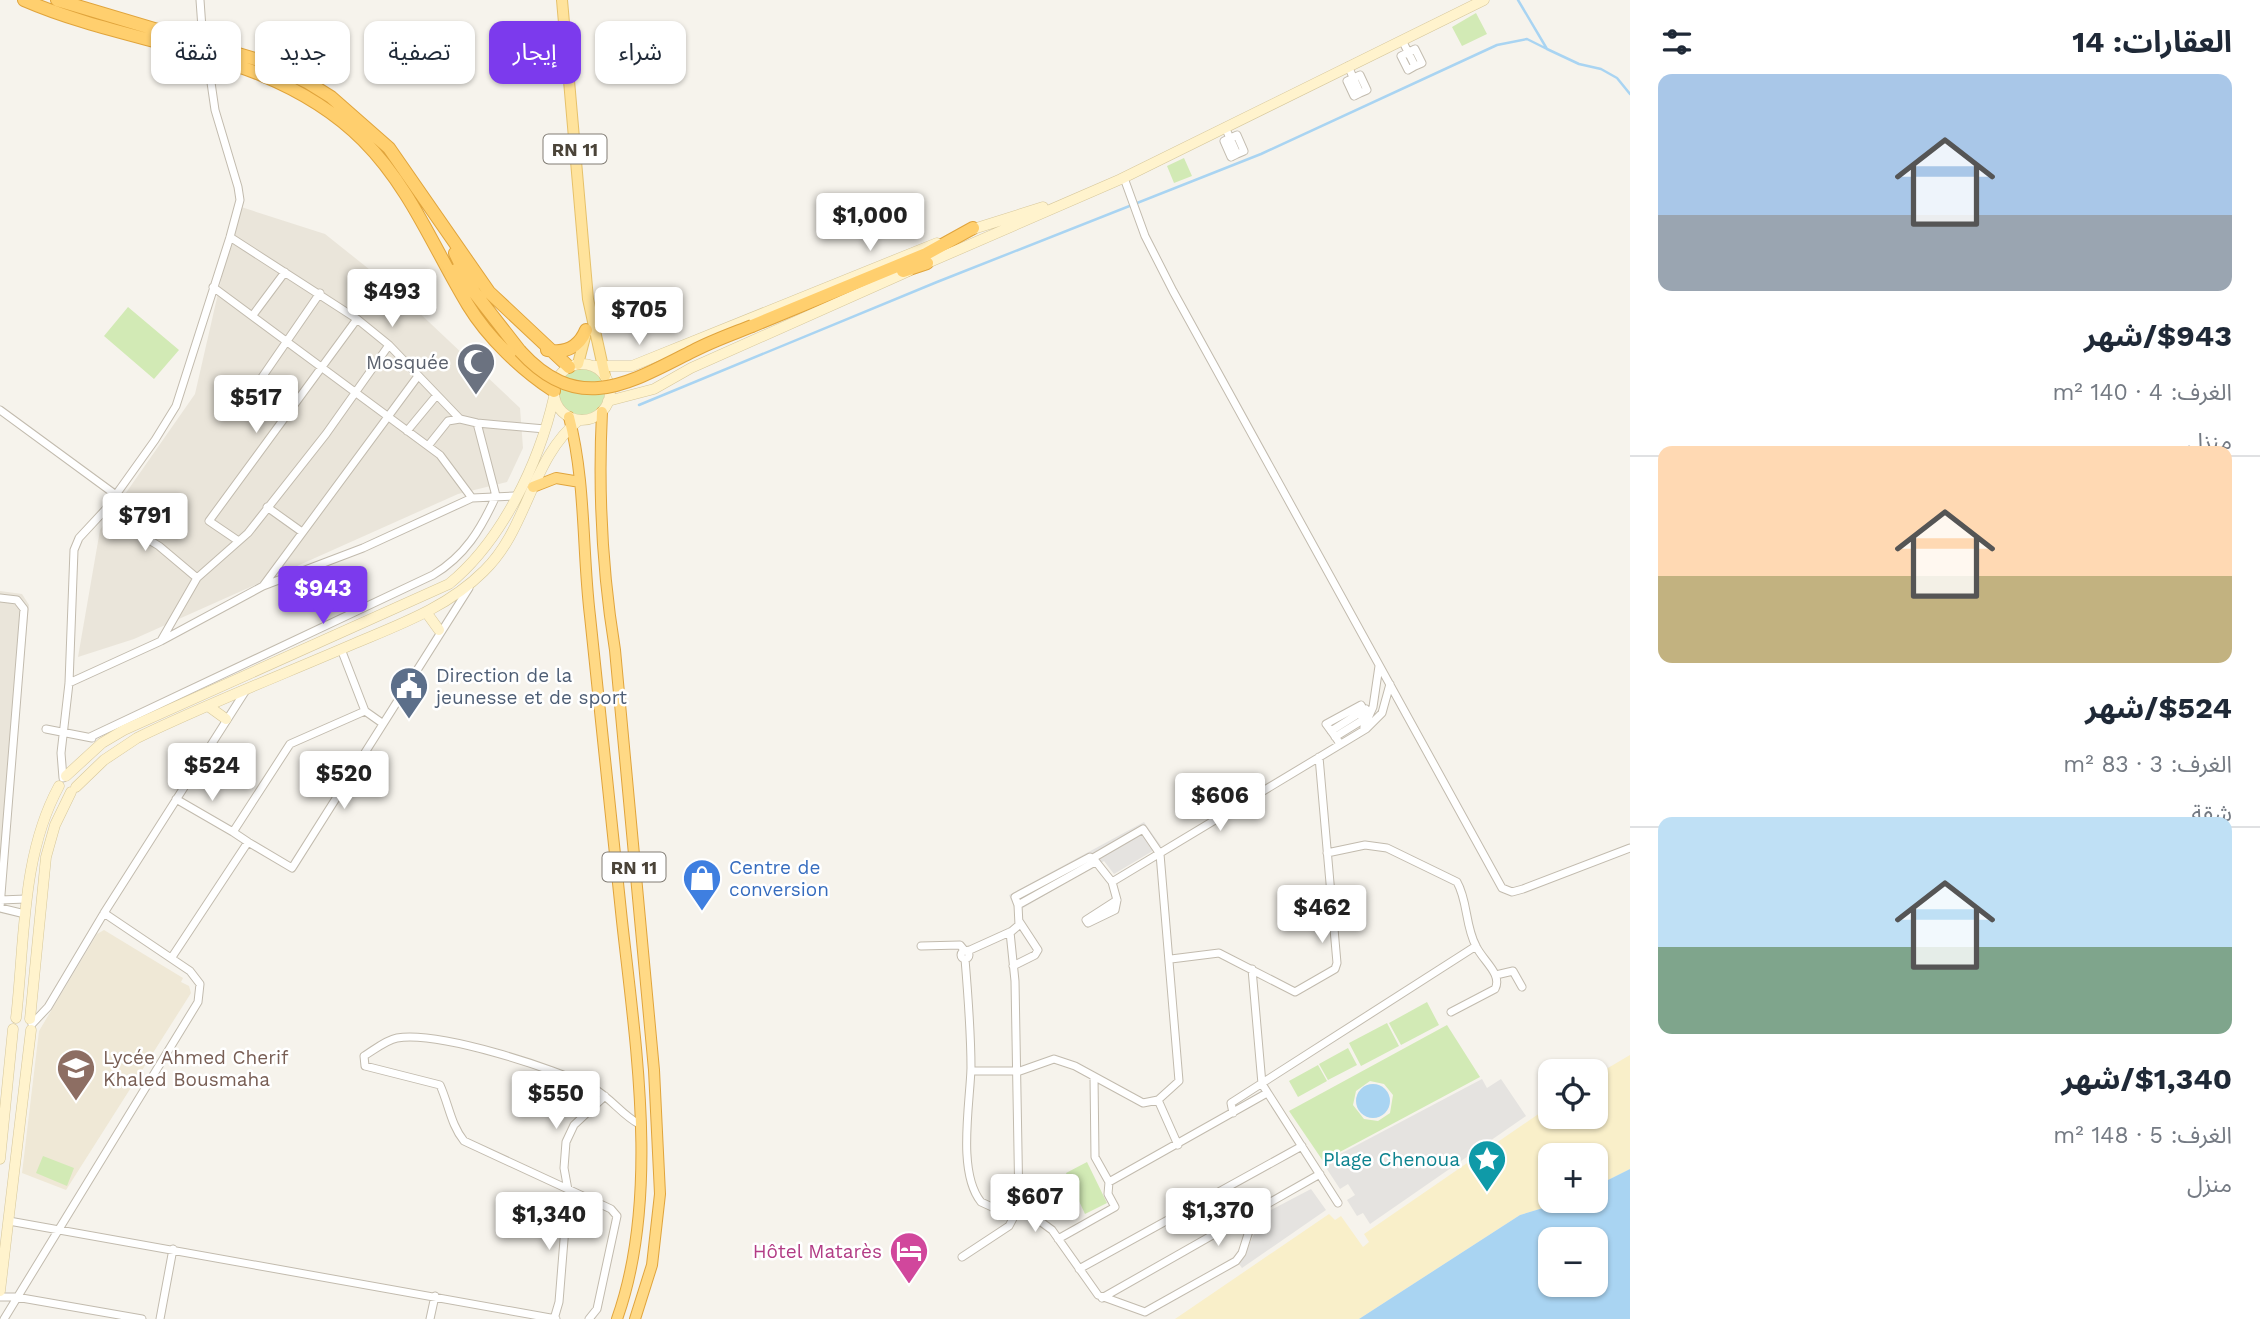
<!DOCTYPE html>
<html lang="ar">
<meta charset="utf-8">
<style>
:root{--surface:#fff;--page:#f6f6f7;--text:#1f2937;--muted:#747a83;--line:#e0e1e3;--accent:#7c3aed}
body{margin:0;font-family:"Work Sans","Noto Sans Arabic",sans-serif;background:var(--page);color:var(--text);direction:rtl;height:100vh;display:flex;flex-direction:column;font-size:26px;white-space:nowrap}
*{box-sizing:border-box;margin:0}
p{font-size:23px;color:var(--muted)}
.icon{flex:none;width:38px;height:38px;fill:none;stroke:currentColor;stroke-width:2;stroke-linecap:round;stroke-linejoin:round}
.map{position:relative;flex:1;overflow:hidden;direction:ltr}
.drawer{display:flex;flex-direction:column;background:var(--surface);width:630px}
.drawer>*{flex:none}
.guide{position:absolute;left:21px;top:21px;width:665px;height:63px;direction:rtl;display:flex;gap:14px}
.controls{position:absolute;left:1538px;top:1059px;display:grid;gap:14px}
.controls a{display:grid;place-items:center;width:70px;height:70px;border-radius:14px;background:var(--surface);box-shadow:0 2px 5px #0004;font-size:35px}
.price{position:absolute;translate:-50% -60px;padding:0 16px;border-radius:7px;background:#fff;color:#222;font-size:23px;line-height:46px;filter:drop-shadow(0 2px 4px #0008)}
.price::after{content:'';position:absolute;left:50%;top:42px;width:21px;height:16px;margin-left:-10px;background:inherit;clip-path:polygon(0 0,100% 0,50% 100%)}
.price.current{background:var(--accent);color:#fff}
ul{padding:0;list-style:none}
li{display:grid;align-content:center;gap:14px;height:371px;padding:0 28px}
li+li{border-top:2px solid var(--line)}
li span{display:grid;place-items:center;height:217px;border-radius:14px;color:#555}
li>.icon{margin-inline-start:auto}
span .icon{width:126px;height:126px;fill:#fffc;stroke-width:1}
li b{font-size:30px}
h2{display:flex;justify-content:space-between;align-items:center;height:84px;padding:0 28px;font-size:30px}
.pill{padding:0 24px;border-radius:14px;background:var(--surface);box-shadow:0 2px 5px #0004;font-size:24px;line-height:63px}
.pill.current{background:var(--accent);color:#fff}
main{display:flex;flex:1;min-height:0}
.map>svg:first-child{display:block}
.residential{fill:#eae5da}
.education{fill:#efe8d6}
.green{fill:#d2eab5;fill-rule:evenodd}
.sand{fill:#f9efc9}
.parking{fill:#e5e3e0}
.water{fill:#a9d4f2;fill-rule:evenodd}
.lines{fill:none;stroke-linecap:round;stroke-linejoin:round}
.stream{stroke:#a9d4f2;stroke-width:2.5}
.minor-casing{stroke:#c2bbae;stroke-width:9}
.secondary-casing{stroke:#d6c79b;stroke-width:11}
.primary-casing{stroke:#e6c16a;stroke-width:12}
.trunk-casing{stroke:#e0a43c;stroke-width:12}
.motorway-casing{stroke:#e0a43c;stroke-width:14}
.minor{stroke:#fff;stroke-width:7}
.secondary{stroke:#fff3cd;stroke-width:10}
.primary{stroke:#ffe39c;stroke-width:10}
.trunk{stroke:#ffd985;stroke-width:10}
.motorway{stroke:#ffcf6e;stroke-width:12}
.motorway-bridge-casing{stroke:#e0a43c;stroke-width:14;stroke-linecap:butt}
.motorway-bridge{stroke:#ffcf6e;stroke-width:12}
.labels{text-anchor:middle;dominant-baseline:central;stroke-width:5;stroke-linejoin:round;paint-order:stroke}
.shield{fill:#fff;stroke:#817c74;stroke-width:2}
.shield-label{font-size:18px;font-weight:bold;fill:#4b4439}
.worship-label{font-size:19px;fill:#5b616d;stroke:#fff;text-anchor:end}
.service-label{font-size:19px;fill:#4e5e75;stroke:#fff;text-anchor:start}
.shop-label{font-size:19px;fill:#366cbe;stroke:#fff;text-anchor:start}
.education-label{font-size:19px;fill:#785e54;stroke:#fff;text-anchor:start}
.culture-label{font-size:19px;fill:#0d838f;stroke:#fff;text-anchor:end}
.hotel-label{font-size:19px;fill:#b23c85;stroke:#fff;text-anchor:end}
</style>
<main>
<section class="drawer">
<h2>العقارات: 14<svg class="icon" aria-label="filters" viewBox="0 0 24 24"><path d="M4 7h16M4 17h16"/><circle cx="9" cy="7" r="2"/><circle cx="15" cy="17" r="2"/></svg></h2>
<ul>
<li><span style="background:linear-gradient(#a9c7e8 65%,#9aa5b1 0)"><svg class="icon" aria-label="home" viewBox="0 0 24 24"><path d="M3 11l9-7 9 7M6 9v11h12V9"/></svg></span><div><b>$943/شهر</b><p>الغرف: 4 · 140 m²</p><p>منزل</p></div></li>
<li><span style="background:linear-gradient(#ffd9b3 60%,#c2b280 0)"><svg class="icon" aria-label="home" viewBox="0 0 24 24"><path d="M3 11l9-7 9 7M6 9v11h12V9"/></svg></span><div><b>$524/شهر</b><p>الغرف: 3 · 83 m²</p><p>شقة</p></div></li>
<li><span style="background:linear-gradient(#bfe0f5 60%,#7fa58c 0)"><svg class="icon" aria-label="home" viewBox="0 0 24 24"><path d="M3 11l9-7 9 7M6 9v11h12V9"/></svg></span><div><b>$1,340/شهر</b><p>الغرف: 5 · 148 m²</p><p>منزل</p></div></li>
</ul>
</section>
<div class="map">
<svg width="1630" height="1319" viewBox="0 0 1630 1319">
<rect width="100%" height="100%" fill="#f6f3ec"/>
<!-- residential -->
<path class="residential" d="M238,206L325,234L394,289L520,408L523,448L507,482L458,494L134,639L78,657L100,530L195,394Z
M0,591L22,594L29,605L0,915Z"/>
<!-- education -->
<path class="education" d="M104,930L183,978L181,982L189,986L191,993L66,1190L22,1173L39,1031L97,934Z"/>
<!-- green -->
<path class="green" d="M1476,13L1487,34L1462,46L1452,27Z
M1184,158L1192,176L1174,183L1167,166Z
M128,307L179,350L154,379L104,336Z
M559 392a23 23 0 1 1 46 0a23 23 0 1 1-46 0Z
M1427,1002L1439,1025L1401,1045L1389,1023Z
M1387,1023L1399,1046L1361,1066L1349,1043Z
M1447,1025L1480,1077L1323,1161L1289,1111ZM1370,1081L1384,1084L1393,1095L1390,1113L1378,1121L1364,1119L1353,1105L1356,1091Z
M1348,1048L1357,1065L1328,1080L1319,1064Z
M1318,1065L1327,1081L1298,1097L1289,1081Z
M43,1156L74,1168L67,1186L36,1173Z
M1087,1162L1107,1203L1085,1214L1066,1173Z"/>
<!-- sand -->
<path class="sand" d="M1630,1055V1169L1596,1186V1155H1550V1200L1566,1201L1520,1215L1359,1319H1175L1329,1214L1335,1220L1341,1216L1363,1247L1369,1242L1364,1234L1550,1106V1116H1596V1075Z"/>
<!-- parking -->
<path class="parking" d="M1144,822L1161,846L1114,874L1104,861L1016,912L1009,895Z
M1482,1079L1487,1088L1501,1079L1526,1116L1370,1224L1363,1213L1357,1216L1347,1200L1355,1195L1348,1184L1340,1189L1323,1163Z
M1311,1189L1326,1210L1242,1268L1239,1264L1265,1213Z"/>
<!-- water -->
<path class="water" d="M1356 1101a17 17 0 1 1 34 0a17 17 0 1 1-34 0Z
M1630,1169V1319H1359L1520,1215L1566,1201L1596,1200V1186ZM1550,1239H1596V1284H1550Z"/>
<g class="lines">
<!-- stream -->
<path class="stream" d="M1518,0L1547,49L1579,64L1601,69L1617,78L1630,94
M639,405L937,282L1261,154L1497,45L1527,39L1547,49"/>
<!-- minor casing -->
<g class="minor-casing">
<path id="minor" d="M200,0L202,28
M1402,40L1415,66L1408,70L1401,56L1415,49L1422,63L1415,66
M1348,66C1352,75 1356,84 1360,93L1354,96L1347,81L1360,75L1367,90L1360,93
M1225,127L1237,154L1231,157L1224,141L1237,135L1244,151L1237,154
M1124,178L1145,236L1173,291L1502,888L1512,892L1523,889L1630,848
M230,237L357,319L389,345L460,419L477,423L545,429
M213,287L440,455L472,498
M253,315L285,272
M256,386L320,293
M0,410L116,495
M407,431L436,396
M428,446L448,421L460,419
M267,507L302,532
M103,512L159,546L197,578
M237,540L209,521L357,319
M263,586L418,376
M0,598L17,600L24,609L0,907
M162,639L197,578L248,533L326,434L389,345
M69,683L161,641L263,586L363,548L472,498L515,496
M365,711L382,723
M1364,727L1373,707L1379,666
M46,729L92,738
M1331,731L1366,709
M90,737L433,575C465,556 481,529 496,496L477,423
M1335,737L1361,721L1365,712L1361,705L1326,724C1331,731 1336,737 1340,744
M63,778L61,753L69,683L74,550L79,538L105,510L155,440L176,406L230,237L240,200L238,187L215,110L208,62
M176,799L233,832
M248,842L233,832L290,744L365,711L341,649
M1327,853L1365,845L1387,848L1457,882C1468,901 1465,926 1476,946C1482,960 1503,974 1495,989L1451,1012
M1093,858L1112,882L1366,729L1382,713L1390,684
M1112,882L1117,900L1115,910L1088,923L1086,920L1117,900
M0,900L26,899
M0,908L25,914
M104,913L246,690
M921,946L960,945L965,951L970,950L1012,931L1019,925L1018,905L1095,862
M961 955a4 4 0 1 1 8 0a4 4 0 1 1-8 0Z
M172,957L248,842L292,868L469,588
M965,959C968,995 971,1032 971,1068C970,1104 957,1172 981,1202L992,1207L1022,1208L1052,1230L1098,1295L1145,1312L1236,1261L1242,1253L1255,1212
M1171,959L1219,953L1295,992L1335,969L1337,963L1319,757
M1013,966L1035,955L1038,950L1019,921
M1252,969L1262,1084L1338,1203
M1496,975L1513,971L1522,987
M971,1071H1020L1054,1059L1075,1066L1143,1103L1158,1100L1179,1081L1160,854L1143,829L1093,858L1090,857L1015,897L1018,905
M1094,1077L1095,1157L1109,1182
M1158,1100L1178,1145
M1233,1113L1231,1103L1476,946
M9,1221L556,1319
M1058,1239L1115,1207L1108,1194L1109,1182L1267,1093
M962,1257L1009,1226L1019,1207L1015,981L1010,932
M1079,1269L1302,1146
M0,1297H16L142,1319
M1102,1298L1320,1174
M4,1319L198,1002L200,984L190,971L104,913L48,1007L32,1024
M160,1319L173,1249
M430,1319L435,1296
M554,1319L559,1302L568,1190L564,1168L566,1142L574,1125L605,1096
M589,1319L597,1309L617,1216L611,1209L464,1141C451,1125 449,1105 440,1085L365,1066L364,1056C374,1050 386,1040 397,1038C439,1031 554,1068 593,1088C611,1098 622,1115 639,1124"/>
</g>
<!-- secondary casing -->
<g class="secondary-casing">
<path id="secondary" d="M967,231L1043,207
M923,265L1121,179L1484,0
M554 392a28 28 0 1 1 56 0a28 28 0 1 1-56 0Z
M593,366H632L937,243
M608,401L654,389L691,368L909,271
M426,612L439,630
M208,706L226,719
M66,776L102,743L124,730L449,584C502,541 539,463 554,397
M76,787L104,760L137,738C207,704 279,676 351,645C398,625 447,608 484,571C528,529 531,458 579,420
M16,1018C25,940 21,856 59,786
M30,1019L46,857L55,825L71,792
M0,1159L13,1029
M0,1291L31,1030"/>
</g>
<!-- primary casing -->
<g class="primary-casing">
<path id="primary" d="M562,0L588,299L605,376
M578,364L586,333"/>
</g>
<!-- trunk casing -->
<g class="trunk-casing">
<path id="trunk" d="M602,412C598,492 602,570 615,650L654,1070L660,1194L652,1265L635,1319
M569,417C586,482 582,550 590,616C601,718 611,820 622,921C636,1047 660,1198 617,1319
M533,487L556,478L580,482"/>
</g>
<!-- motorway casing -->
<g class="motorway-casing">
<path id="motorway" d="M24,0C137,49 272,49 363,140C411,188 434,249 468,305C488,338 522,370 554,391
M57,0L262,61L307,82L331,97L389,148L489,292L569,367
M455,253L474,292L456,270
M903,271L927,263
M474,292L520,351
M752,326L926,254L973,228
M547,350C565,354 579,347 586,330"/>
</g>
<!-- minor -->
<use href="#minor" class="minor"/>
<!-- secondary -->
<use href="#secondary" class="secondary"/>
<!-- primary -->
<use href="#primary" class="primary"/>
<!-- trunk -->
<use href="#trunk" class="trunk"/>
<!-- motorway -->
<use href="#motorway" class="motorway"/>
<!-- motorway-bridge casing -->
<g class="motorway-bridge-casing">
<path id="motorway-bridge" d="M520,351C579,416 629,383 693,351C712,341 732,334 752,326"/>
</g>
<!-- motorway-bridge -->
<use href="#motorway-bridge" class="motorway-bridge"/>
</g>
<!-- icons -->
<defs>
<g id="mosque-pin" transform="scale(2.0125)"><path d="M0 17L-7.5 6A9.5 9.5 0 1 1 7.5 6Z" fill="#6b7280" stroke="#fff"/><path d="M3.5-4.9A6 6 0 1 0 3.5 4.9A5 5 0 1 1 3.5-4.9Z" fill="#fff"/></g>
<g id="civic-pin" transform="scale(2.0125)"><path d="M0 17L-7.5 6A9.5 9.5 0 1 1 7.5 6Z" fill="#5c6f8a" stroke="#fff"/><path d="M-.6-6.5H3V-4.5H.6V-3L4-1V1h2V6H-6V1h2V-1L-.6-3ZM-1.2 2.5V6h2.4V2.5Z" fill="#fff"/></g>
<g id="shop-pin" transform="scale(2.0125)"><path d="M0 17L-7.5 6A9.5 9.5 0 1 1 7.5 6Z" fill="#3f7fe0" stroke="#fff"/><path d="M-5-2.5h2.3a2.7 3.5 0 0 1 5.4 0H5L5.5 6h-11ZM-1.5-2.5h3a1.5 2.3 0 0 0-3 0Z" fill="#fff"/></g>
<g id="school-pin" transform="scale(2.0125)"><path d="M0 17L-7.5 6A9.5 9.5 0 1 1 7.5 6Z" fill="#8d6e63" stroke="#fff"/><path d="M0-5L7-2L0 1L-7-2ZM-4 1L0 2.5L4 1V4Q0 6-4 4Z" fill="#fff"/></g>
<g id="sight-pin" transform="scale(2.0125)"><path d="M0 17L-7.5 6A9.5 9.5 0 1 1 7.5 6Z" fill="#0f9aa8" stroke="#fff"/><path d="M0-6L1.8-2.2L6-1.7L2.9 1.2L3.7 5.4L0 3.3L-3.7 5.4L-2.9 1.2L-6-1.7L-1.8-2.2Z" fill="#fff"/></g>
<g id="hotel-pin" transform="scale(2.0125)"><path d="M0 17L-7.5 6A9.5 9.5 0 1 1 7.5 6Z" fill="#d1479c" stroke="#fff"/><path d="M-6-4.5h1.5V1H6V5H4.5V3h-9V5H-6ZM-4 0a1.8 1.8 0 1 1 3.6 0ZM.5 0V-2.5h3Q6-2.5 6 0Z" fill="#fff"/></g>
</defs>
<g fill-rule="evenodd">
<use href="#mosque-pin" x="476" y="362"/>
<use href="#civic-pin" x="409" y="686"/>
<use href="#shop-pin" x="702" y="878"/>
<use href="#school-pin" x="76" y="1068"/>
<use href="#sight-pin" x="1487" y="1159"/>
<use href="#hotel-pin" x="909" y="1251"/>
</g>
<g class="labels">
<!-- shield labels -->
<g class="shield">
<rect x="543.5" y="134.5" width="63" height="29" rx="5"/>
<rect x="602.5" y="852.5" width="63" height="29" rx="5"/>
</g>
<g class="shield-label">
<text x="575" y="149">RN 11</text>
<text x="634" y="867">RN 11</text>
</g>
<!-- worship labels -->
<g class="worship-label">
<text x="449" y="362">Mosquée</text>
</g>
<!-- service labels -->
<g class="service-label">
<text x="436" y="675">Direction de la<tspan x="436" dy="22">jeunesse et de sport</tspan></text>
</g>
<!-- shop labels -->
<g class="shop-label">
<text x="729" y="867">Centre de<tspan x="729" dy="22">conversion</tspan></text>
</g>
<!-- education labels -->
<g class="education-label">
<text x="103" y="1057">Lycée Ahmed Cherif<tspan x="103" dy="22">Khaled Bousmaha</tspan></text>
</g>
<!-- culture labels -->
<g class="culture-label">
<text x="1460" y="1159">Plage Chenoua</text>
</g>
<!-- hotel labels -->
<g class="hotel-label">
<text x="882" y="1251">Hôtel Matarès</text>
</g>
</g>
</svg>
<div class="controls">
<a><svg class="icon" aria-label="locate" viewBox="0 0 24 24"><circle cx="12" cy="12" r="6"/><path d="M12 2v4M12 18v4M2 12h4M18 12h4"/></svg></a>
<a>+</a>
<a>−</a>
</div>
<b class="price" style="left:870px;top:253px">$1,000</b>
<b class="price" style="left:392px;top:329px">$493</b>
<b class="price" style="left:639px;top:347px">$705</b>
<b class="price" style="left:256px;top:435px">$517</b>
<b class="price" style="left:145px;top:553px">$791</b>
<b class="price current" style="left:323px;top:626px">$943</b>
<b class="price" style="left:212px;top:803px">$524</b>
<b class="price" style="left:344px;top:811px">$520</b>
<b class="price" style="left:1220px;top:833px">$606</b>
<b class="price" style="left:1322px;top:945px">$462</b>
<b class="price" style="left:556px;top:1131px">$550</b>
<b class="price" style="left:1035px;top:1234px">$607</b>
<b class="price" style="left:1218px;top:1248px">$1,370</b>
<b class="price" style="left:549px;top:1252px">$1,340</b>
<div class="guide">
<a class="pill">شراء</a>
<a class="pill current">إيجار</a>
<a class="pill">تصفية</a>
<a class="pill">جديد</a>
<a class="pill">شقة</a>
</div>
</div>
</main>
